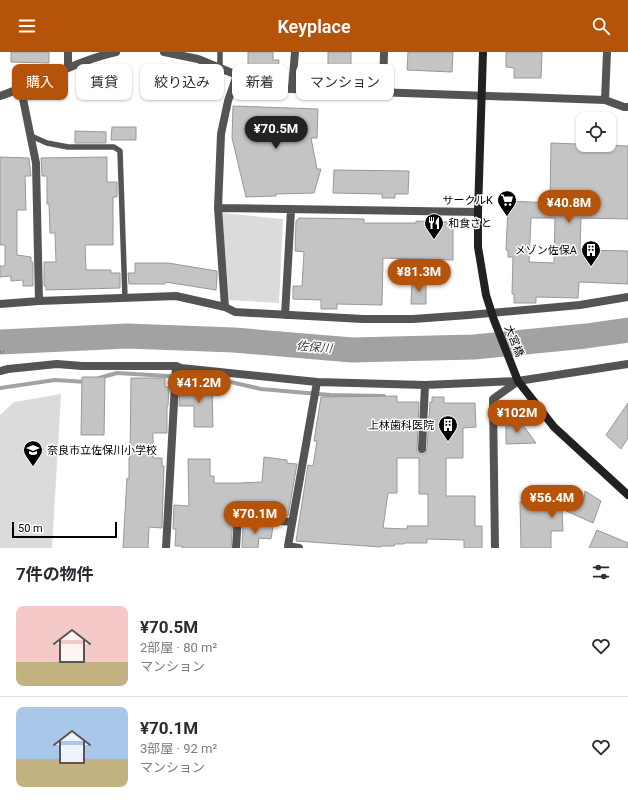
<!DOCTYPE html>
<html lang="ja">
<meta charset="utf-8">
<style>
:root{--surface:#fff;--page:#f2f2f3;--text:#2b2b33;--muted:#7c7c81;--line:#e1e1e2;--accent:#b45309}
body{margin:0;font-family:Roboto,"Noto Sans JP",sans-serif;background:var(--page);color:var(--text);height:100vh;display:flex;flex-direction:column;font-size:15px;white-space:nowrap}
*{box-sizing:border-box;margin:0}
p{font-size:13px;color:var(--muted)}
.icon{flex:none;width:22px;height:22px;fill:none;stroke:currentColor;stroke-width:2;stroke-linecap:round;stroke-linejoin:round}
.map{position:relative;height:496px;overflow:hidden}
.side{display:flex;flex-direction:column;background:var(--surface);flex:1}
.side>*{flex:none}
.hud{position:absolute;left:12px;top:12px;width:400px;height:36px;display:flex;gap:8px}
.buttons{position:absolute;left:576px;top:60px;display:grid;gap:8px}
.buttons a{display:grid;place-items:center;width:40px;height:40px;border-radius:8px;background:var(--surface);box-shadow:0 1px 3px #0004;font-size:20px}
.scale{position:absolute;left:12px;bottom:10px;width:105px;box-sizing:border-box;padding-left:4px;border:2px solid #000;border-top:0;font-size:11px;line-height:14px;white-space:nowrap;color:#000;-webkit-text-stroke:3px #fff;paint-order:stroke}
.price{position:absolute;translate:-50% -34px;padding:0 9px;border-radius:14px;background:var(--accent);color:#fff;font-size:13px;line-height:26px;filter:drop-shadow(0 1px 2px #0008)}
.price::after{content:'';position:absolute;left:50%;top:24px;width:12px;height:9px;margin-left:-6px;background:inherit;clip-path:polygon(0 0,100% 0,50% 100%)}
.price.selected{background:#222;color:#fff}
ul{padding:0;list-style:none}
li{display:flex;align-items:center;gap:12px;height:100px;padding:0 16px}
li+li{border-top:1px solid var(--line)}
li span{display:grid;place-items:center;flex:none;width:112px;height:80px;border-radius:8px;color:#555}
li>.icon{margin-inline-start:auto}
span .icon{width:48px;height:48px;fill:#fffc;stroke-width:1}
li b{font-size:17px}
h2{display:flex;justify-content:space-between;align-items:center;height:48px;padding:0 16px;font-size:17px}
.tag{padding:0 14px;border-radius:8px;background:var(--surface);box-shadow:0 1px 3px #0004;font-size:14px;line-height:36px}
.tag.selected{background:var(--accent);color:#fff}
header{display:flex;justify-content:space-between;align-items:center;height:52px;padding:0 16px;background:var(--accent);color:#fff;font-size:18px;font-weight:600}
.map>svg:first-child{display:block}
.green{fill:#dbdbdb}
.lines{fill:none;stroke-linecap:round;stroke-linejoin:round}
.stream{stroke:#a2a2a2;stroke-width:4}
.river{stroke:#a2a2a2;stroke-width:25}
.building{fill:#c4c4c4;stroke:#989898;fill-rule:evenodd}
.path{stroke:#767676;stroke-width:2.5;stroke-dasharray:1 2;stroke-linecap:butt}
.lane{stroke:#545454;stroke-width:5.5}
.street{stroke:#545454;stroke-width:8}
.secondary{stroke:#212121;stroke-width:8}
.labels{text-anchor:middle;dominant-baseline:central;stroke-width:3;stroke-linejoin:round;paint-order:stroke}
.poi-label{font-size:11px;fill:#000;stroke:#fff;text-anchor:end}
.street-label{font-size:11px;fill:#000;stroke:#fff}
.water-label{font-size:12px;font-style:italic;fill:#434343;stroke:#fff}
</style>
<header><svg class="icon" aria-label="menu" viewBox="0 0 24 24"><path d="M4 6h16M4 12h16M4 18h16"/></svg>Keyplace<svg class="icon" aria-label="search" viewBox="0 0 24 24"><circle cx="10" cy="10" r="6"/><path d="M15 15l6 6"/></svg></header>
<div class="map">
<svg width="628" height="496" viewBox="0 0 628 496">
<rect width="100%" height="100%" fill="#fff"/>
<!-- green -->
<path class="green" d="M222,161L283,167L279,251L229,248Z
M61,342L52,496H0V363L14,350Z"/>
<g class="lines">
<!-- stream -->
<path class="stream" d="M99,326L117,321L218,327L261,337L330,343L384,344
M0,336L55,328L87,330"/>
<!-- river -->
<path class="river" d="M0,290L127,284L234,288L352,298L474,295L586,284L628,278"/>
</g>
<!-- building -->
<path class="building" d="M11,0H49V11L11,10Z
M248,0H273V8H279L278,19L252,18V16H248Z
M328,0H351V16H328Z
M408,0H453L452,20L407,18Z
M506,0H542L541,26H514V16L506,15Z
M233,54L318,57L317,86H311L317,117H321L314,141L276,142V144L246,145L232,86Z
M112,75H136V88H111Z
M75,79L106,80V91H75Z
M551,91L628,94V167L581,166L580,198L628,199V232L579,230L578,246L536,245V251H514V242H512L513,205H508V198H506L508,155L510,156V149L550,151ZM531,166H555L554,211L529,210Z
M0,105L29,106L31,124H25L26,158H17V203L31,205V210H33V234H23V228L11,229V224L0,225V214H5V193H0Z
M107,105V130H117V145H113V193H85L86,218H111V221H120V236L46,238V234H44V210H56L55,181H50L49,152H47V124H42L41,106Z
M334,118L409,119L408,142H395V146H382V142L333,141Z
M299,166L364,167V171H416V169L453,170V208L383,206L382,253L337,252V257H321V248L293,247V234H302L304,200L295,199L296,169Z
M135,211H168L217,219V227L216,238L165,230V232H129L128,221H135Z
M412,229H426V252H411Z
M82,325H105L104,383H81Z
M131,326H165V335H169L168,354H167V381H153V406H162V414H164L162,476L149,475L148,496H123L127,426L129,427V406H130Z
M201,334H212L213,375H194V354H179L180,335H201Z
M397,344V350H419L417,397V400L421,402H425L427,397L430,350H432V345H444V351H475L476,375L463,376V406H446V444H475V474H482V496H464V488L427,487V491H405L404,492H395L394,494H381V495L296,489L308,413L313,414L317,389H314L321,345ZM397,406H419V442H428V474H407V477L383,476L388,441H397Z
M628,351V386L621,397L606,383Z
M506,369H520L536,391L506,392Z
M264,405L287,408V411L297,412L288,464L236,460L233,465L231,496H182V494H175L176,477H173L174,453L189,454L188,407H210V424H214V431H240L262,430Z
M585,439L601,449L593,471L562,457L563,479H551V496H521L520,450L578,448V442L584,447Z
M243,471L273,474L271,487L259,486L258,496H242Z
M597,478L628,491V496H589Z"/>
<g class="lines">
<!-- path -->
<path class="path" d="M0,300L5,299"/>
<!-- lane -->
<path class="lane" d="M220,0V16
M31,84L47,91L68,95H114L120,99L125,246"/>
<!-- street -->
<path class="street" d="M164,0L198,7L237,23L228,49L221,82L218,156L225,255
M68,15V0
M233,35L605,48L624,55H628
M21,37L36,111L39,249
M292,37L295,0
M383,39L384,0
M0,44C39,31 75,9 116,0
M605,48L607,0
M218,156L478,160
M0,252L39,249L176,244L225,255L235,260L363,267H413L469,263L580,253L628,245
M285,263L291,158
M0,319L8,317L57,312L82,314H176L181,316L317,330L425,333L518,329L628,312
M422,397L425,333
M166,496L176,314
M236,496L238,465L292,470
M299,496L288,494L317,330
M495,496L493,347L517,330"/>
<!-- secondary -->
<path class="secondary" d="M483,0L478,160V195L486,243L494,268L518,329L554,375L628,443"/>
</g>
<!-- icons -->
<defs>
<g id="supermarket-pin" transform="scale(1)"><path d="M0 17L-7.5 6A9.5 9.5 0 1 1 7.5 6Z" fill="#000" stroke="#fff"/><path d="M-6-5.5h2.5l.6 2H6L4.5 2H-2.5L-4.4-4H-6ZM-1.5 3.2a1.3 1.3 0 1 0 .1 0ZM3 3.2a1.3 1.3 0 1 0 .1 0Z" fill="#fff"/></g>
<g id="restaurant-pin" transform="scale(1)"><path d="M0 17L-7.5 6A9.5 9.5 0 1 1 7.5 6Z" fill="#000" stroke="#fff"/><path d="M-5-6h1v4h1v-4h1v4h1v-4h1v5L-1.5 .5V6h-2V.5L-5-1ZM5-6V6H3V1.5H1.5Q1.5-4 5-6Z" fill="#fff"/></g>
<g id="building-pin" transform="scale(1)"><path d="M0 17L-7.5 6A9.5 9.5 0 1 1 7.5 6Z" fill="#000" stroke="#fff"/><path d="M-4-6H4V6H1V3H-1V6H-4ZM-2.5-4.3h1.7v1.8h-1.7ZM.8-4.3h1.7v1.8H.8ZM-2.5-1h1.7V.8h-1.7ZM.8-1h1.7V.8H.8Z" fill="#fff"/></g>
<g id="school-pin" transform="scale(1)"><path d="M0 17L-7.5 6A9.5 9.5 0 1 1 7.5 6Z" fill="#000" stroke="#fff"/><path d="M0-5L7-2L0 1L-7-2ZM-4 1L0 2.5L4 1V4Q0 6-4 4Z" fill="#fff"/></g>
</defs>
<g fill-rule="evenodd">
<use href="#supermarket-pin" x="507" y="148"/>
<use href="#restaurant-pin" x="434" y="171"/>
<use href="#building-pin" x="591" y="198"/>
<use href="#building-pin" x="448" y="373"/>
<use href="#school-pin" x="33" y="398"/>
</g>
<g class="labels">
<!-- poi labels -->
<g class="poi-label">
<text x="493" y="148">サークルK</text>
<text x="448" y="171" text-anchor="start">和食さと</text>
<text x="577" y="198">メゾン佐保A</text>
<text x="434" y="373">上林歯科医院</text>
<text x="47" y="398" text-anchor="start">奈良市立佐保川小学校</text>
</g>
<!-- street labels -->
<g class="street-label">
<text transform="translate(514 289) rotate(68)">大宮橋</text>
</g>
<!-- water labels -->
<g class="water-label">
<text transform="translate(314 295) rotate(5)">佐保川</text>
</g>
</g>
</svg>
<div class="buttons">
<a><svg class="icon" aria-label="locate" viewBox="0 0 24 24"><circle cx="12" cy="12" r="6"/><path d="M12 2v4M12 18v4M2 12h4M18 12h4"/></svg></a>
</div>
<div class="scale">50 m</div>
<b class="price selected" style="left:276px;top:98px">¥70.5M</b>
<b class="price" style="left:569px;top:172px">¥40.8M</b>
<b class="price" style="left:419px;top:241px">¥81.3M</b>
<b class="price" style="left:199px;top:352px">¥41.2M</b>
<b class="price" style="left:517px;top:382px">¥102M</b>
<b class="price" style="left:552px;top:467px">¥56.4M</b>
<b class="price" style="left:255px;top:483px">¥70.1M</b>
<div class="hud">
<a class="tag selected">購入</a>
<a class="tag">賃貸</a>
<a class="tag">絞り込み</a>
<a class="tag">新着</a>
<a class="tag">マンション</a>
</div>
</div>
<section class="side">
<h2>7件の物件<svg class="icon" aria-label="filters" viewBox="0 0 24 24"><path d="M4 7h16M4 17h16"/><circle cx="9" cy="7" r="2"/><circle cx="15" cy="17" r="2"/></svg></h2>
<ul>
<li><span style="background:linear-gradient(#f6c9c9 70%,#c2b280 0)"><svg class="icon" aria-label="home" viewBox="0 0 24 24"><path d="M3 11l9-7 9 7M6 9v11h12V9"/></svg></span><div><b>¥70.5M</b><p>2部屋 · 80 m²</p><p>マンション</p></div><svg class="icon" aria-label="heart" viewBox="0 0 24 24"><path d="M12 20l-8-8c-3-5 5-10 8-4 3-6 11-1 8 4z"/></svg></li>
<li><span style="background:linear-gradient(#a9c7e8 65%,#c2b280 0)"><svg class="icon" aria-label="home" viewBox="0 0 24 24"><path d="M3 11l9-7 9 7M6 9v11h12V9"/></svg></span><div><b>¥70.1M</b><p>3部屋 · 92 m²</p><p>マンション</p></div><svg class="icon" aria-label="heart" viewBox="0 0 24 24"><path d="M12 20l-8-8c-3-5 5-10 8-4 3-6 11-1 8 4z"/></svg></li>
</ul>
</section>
